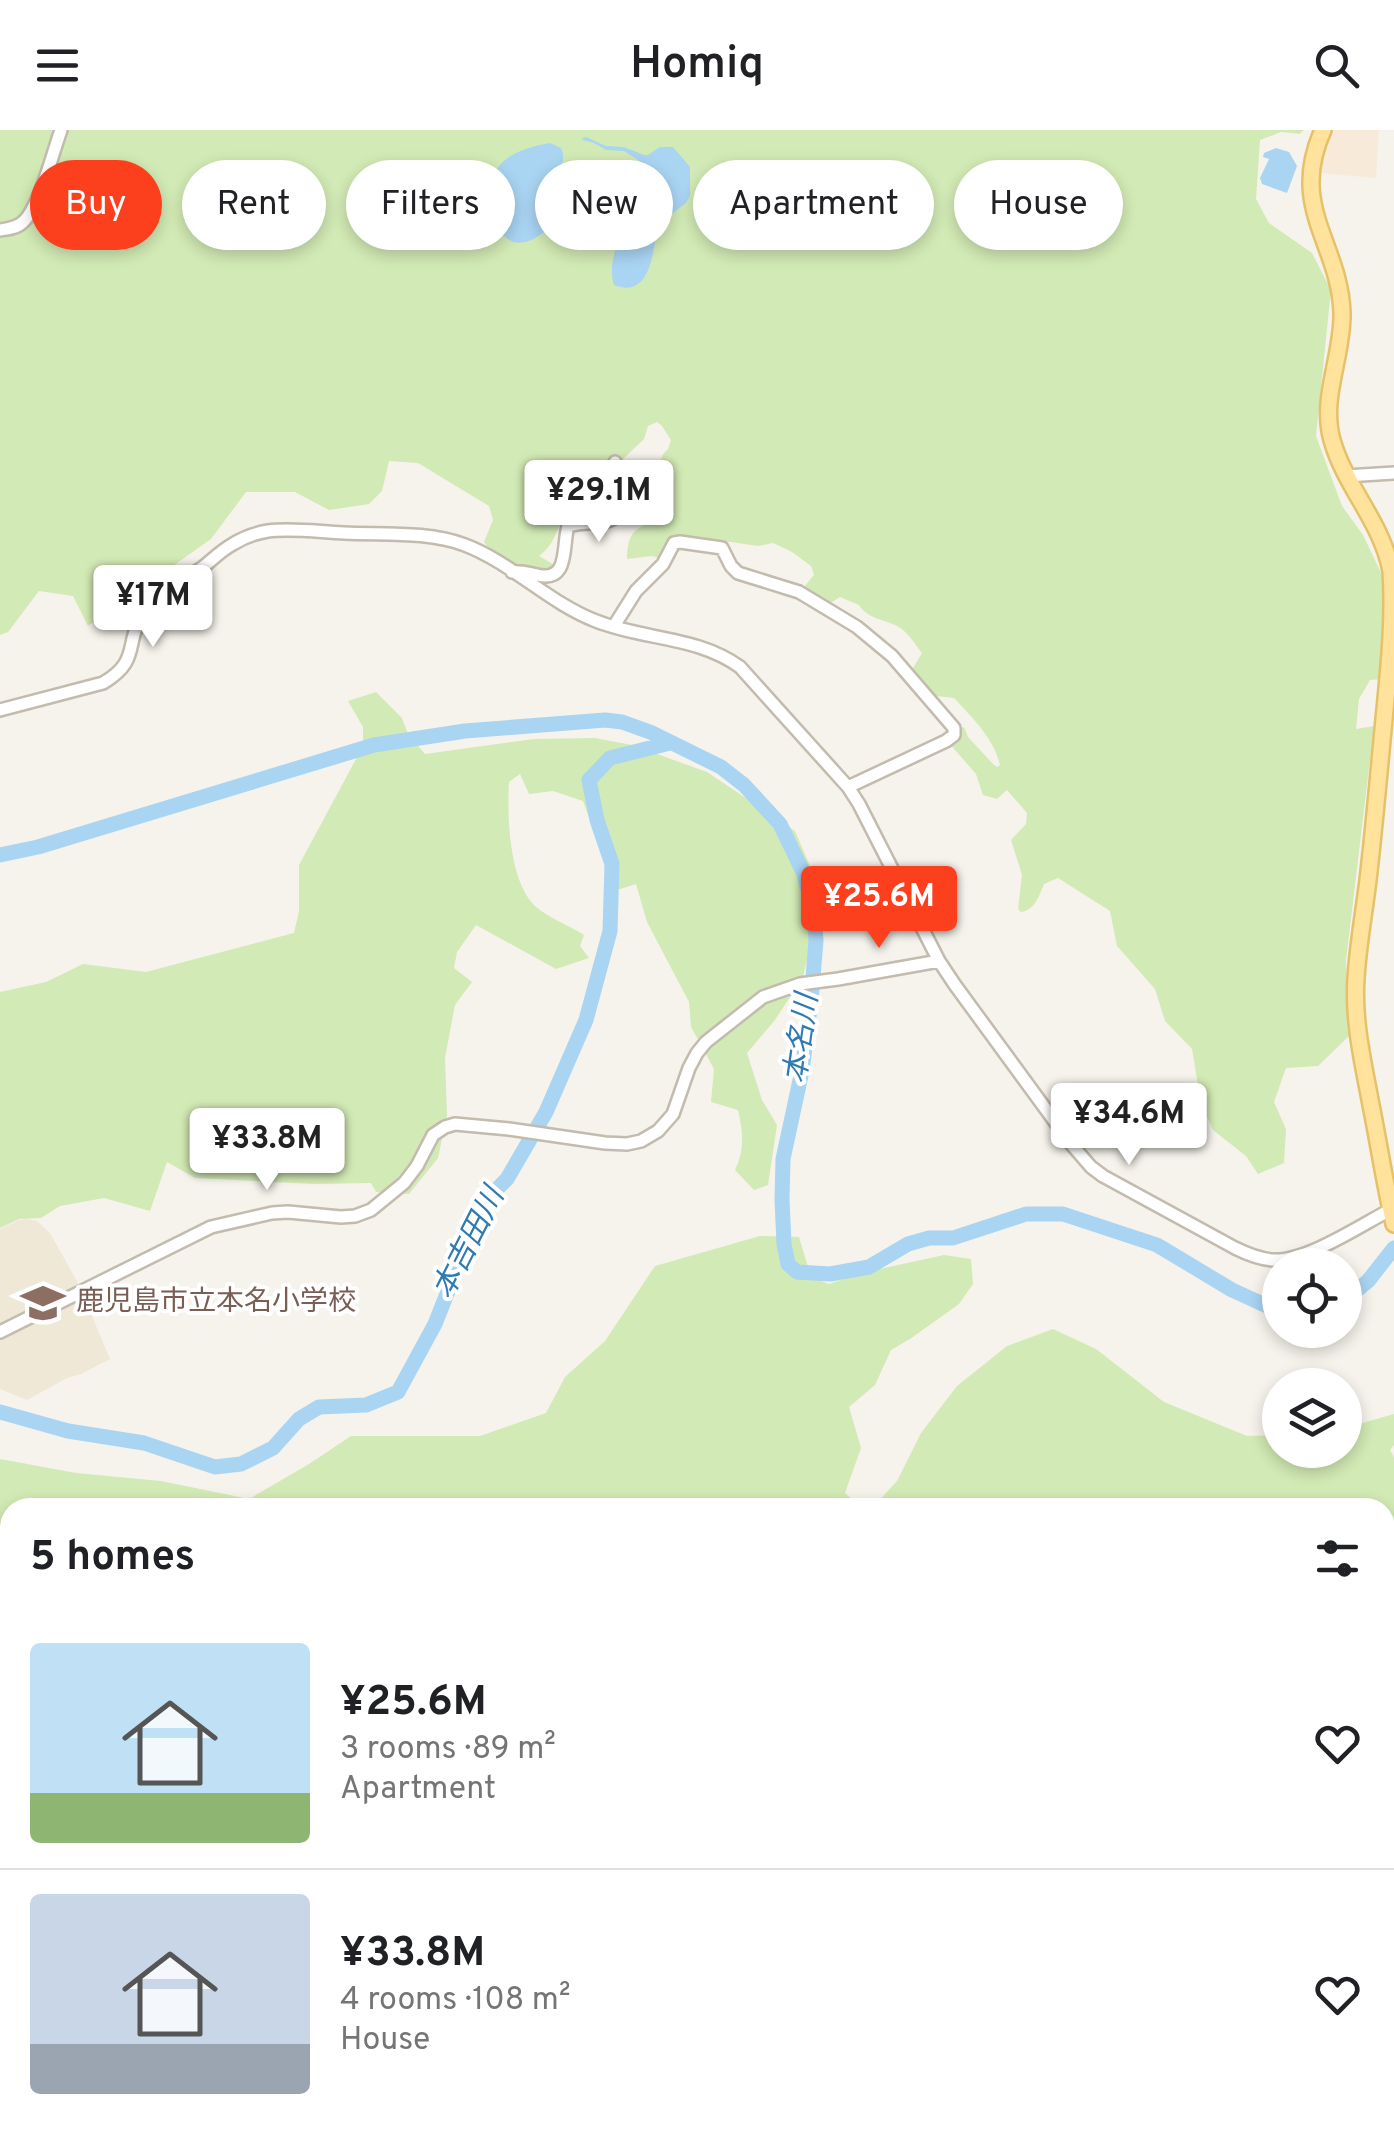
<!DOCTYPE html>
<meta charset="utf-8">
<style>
:root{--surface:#fff;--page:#f6f6f6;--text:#202124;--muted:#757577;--line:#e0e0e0;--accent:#fc3f1d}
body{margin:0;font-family:Overpass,"Noto Sans JP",sans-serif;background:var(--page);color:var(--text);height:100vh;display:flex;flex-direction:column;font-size:38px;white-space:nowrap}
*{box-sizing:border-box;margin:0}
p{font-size:32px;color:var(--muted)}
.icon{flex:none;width:55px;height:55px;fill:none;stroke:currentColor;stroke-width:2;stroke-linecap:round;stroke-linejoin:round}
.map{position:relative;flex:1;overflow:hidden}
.sheet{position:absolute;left:0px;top:1368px;width:1395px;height:642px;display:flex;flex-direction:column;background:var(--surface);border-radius:30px 30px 0 0;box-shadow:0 5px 15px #0003}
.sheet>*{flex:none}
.hud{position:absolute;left:30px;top:30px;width:1335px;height:90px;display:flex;gap:20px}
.fabs{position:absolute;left:1262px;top:1118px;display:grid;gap:20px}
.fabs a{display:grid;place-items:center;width:100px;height:100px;border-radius:50%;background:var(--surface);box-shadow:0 5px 15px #0003;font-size:50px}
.price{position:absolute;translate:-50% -85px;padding:0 22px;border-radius:10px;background:#fff;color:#222;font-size:32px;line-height:65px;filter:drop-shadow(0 2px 5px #0008)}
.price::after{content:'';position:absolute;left:50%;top:60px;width:30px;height:22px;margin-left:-15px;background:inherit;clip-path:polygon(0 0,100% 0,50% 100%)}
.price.active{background:var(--accent);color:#fff}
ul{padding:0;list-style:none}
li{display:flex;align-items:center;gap:30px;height:250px;padding:0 30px}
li+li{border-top:2px solid var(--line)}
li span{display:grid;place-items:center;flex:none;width:280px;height:200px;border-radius:10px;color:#555}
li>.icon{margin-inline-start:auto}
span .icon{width:120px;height:120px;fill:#fffc;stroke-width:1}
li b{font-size:42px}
h2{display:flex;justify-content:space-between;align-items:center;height:120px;padding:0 30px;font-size:42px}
.tag{padding:0 35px;border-radius:45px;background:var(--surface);box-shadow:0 5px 15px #0003;font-size:35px;line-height:90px}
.tag.active{background:var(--accent);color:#fff}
header{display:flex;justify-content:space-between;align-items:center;height:130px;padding:0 30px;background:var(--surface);font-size:45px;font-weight:600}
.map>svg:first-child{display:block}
.commercial{fill:#f7ead8}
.education{fill:#efe8d6}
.green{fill:#d2eab5}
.water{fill:#a9d4f2}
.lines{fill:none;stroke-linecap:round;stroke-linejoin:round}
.stream{stroke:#a9d4f2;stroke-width:2.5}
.river{stroke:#a9d4f2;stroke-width:15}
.minor-casing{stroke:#c2bbae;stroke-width:16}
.major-casing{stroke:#e6c16a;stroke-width:20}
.minor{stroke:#fff;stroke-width:11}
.major{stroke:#ffe39c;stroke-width:15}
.labels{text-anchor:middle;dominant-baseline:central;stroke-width:8;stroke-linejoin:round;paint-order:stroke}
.education-label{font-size:28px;fill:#785e54;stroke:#fff;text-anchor:start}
.water-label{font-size:30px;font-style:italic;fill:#2e7ab2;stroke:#fff}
</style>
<header><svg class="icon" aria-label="menu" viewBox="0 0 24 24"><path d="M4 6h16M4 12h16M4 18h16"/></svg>Homiq<svg class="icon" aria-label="search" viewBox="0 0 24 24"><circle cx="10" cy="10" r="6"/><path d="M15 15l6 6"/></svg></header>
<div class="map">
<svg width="1394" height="2009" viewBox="0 0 1394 2009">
<rect width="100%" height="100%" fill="#f6f3ec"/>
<!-- commercial -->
<path class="commercial" d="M1332,0H1379L1376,48L1319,43Z"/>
<!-- education -->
<path class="education" d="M27,1089L37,1091L50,1103L78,1153L110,1229L81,1244L67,1248L27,1270L0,1259V1207L6,1204L0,1193V1099L19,1090Z"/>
<!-- green -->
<path class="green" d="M0,0H1304L1300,4L1281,2L1260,10L1256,69L1269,93L1312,123L1331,160L1316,306L1342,376L1363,405L1383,447L1382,549L1370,550L1359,569L1356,599L1374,596L1346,831L1350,905L1318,936L1286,938L1274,972L1286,999L1284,1033L1258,1044L1246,1026L1213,1000L1201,973L1192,919L1165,891L1155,859L1117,816L1110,781L1058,748L1044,754C1039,766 1035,780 1021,782L1018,779L1022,745L1011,710L1026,694L1027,683L1007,660L997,669L983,665L976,644L948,612L958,599L964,597L968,607L993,634L997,637L1000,635C994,609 972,587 954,568L928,565L910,543L922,523C915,514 907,501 897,496C883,489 868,489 859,475L840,467L832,472L818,469L804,457L814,445L811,436L792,422L773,413L758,416L731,412L679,410L662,429L652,426L627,429C628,389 645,405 659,379C668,360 651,332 668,319L671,310L662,296L657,292L648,296L644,309L621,331L617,355L604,360L598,353L589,352C582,357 573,361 570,368C559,388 559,412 539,426L556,436L551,443L515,437L487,416L484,412L493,390L489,376L418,333L389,331L382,361L369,374L329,380L295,362H246L211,409L88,496L73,466L39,461L8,502L0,505Z
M376,562L402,588L408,604L425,624L534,609L595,608L632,615L707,642L795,701L822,764L803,847L775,890L747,923L762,970L777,995L768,1055L754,1060L735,1040C745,1019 743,1002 738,980L711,972L714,939L691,897L689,872L647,792L636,754L605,764V732L583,671L553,661L529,664L520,644L509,652C507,686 509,751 535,776C547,787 570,796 584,805L580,816L589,828L556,839L476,795L457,822L454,838L472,852L455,875L445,928L447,985L438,1028L409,1064L376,1062L371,1053L314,1054L195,1048L167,1032L150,1081L104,1068L60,1076L41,1088L19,1089L0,1098V862L46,852L83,834L146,842L294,803L299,781V735L363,616V597L348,571Z
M760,1106L799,1107L811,1147L829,1154L861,1143L944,1125L971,1129L973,1154L959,1174L910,1209L891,1220L875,1255L849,1277L861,1318L845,1363L861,1377L10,1378V1880L0,1891V1329L76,1343L161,1351L249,1369L309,1334L351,1306H480L546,1283L565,1247L605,1211L655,1136Z
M1053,1199L1096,1219L1164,1272L1247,1306L1280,1305V1320H1345V1298L1394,1284V1315L1390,1320L1394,1327V1533L1385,1539V1378L873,1377L897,1351L921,1303L957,1256L1007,1216Z
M1394,1719V2009H1206L1215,2000H1385V1722Z
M10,1972V2000H196L200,2009H0V1976Z
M375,2000H1140L1132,2009H374L376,2006Z"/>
<!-- water -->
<path class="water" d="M586,7L606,16L624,17L644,25H648L660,17H673L690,37V66L686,73L658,95C653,118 652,170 614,155C602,116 646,74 644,34L624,21L606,20L594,13L583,10L582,8Z
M550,13L561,18C569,36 552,48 543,64L547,90L546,100C498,143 479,66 499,36C510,22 533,16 550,13Z
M1276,18L1289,22L1297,36L1287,63L1262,54L1260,48L1269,29L1263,27L1264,23Z"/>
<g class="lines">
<!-- stream -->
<path class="stream" d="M1385,1580L1394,1575"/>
<!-- river -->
<path class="river" d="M0,725L38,717L374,615L465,601L605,590L622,592L650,602L721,637L744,655L780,694L804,744L814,782L816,811L811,871L802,941L783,1029L782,1070L784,1114L788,1134L797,1142L830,1144L869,1137L908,1114L929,1108H953L1026,1084H1063L1157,1115L1232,1160L1280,1182
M1345,1170L1368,1151L1394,1118
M0,1282L68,1301L144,1313L215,1337L241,1334L273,1318L299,1289L319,1277L366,1275L398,1262L435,1194L454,1146L493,1063L507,1049L546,982L586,890L610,801L612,734L597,690L589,650L610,628L670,613"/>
<!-- minor casing -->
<g class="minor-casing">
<path id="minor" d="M0,100C8,99 17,98 23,92C39,78 53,22 61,0
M1346,346L1394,343
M512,442C523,441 527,443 537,445C570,453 562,416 568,396C597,387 615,404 631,364L619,348L615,332
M614,496L636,461L663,434L674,413L680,412L722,418L731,436L738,443L799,462L857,497L892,526L954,598V605L946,611L848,657
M0,580L103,553C142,530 123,513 144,484C158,465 183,451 203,437C213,429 222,420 233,414C244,407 256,403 268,401C293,398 319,402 344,403C383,405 428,401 465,415C512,433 549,473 596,491C644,510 697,506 740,537L848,657L859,674L939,831L955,855L1072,1015L1091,1037L1103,1046L1235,1118C1247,1124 1259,1129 1273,1130C1306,1132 1361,1095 1390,1080
M0,1202L211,1097L272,1083L288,1082L341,1087L355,1086L371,1080L404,1053L417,1036L433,1005L445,997L455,994L509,999L605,1013L627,1014L641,1011L658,1001L673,984L689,938L697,923L706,912L763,867L800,854L838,849L939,831
M0,1894H10
M199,2000L204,2009
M225,2000L229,2009"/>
</g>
<!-- major casing -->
<g class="major-casing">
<path id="major" d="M1323,0C1288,77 1340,114 1342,183C1343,226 1320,268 1332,310C1345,357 1382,392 1391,441C1394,482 1390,527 1386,569C1380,629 1375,690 1368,750C1364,783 1358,815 1356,848C1353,891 1363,932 1371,975C1379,1015 1385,1055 1394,1094
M0,1865L10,1866
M213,2000L218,2009"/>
</g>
<!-- minor -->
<use href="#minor" class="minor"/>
<!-- major -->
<use href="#major" class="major"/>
</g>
<!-- icons -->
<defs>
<g id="school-bare" transform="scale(3.45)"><path d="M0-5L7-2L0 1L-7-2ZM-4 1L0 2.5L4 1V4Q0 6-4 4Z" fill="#8d6e63" stroke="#fff" stroke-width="2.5" paint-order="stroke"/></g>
</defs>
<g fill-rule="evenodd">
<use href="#school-bare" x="43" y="1173"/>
</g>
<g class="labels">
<!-- education labels -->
<g class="education-label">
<text x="76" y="1173">鹿児島市立本名小学校</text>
</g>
<!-- water labels -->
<g class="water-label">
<text transform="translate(803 909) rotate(-82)">本名川</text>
<text transform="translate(470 1114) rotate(-63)">本吉田川</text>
</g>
</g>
</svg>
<div class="fabs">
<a><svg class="icon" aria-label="locate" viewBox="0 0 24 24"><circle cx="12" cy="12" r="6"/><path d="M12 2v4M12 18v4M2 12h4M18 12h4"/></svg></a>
<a><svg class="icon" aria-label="layers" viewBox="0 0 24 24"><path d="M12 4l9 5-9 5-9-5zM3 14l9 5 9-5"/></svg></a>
</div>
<b class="price" style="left:599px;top:415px">¥29.1M</b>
<b class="price" style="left:153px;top:520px">¥17M</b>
<b class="price active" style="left:879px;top:821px">¥25.6M</b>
<b class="price" style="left:1129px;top:1038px">¥34.6M</b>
<b class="price" style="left:267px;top:1063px">¥33.8M</b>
<div class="hud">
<a class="tag active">Buy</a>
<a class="tag">Rent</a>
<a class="tag">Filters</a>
<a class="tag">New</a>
<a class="tag">Apartment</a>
<a class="tag">House</a>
</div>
<section class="sheet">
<h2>5 homes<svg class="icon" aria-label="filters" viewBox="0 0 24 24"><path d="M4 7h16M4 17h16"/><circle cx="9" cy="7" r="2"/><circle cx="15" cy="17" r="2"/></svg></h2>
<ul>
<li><span style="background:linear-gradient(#bfe0f5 75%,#8fb573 0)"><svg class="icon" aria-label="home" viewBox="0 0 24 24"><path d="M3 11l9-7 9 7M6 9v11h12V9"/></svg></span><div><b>¥25.6M</b><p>3 rooms · 89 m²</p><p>Apartment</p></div><svg class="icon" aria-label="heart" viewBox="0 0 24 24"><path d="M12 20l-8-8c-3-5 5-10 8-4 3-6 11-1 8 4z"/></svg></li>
<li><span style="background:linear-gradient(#c9d6e8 75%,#9aa5b1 0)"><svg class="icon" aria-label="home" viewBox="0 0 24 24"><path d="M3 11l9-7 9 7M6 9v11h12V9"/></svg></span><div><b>¥33.8M</b><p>4 rooms · 108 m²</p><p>House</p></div><svg class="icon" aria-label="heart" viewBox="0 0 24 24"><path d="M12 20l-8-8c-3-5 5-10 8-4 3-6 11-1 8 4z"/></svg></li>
</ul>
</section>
</div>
